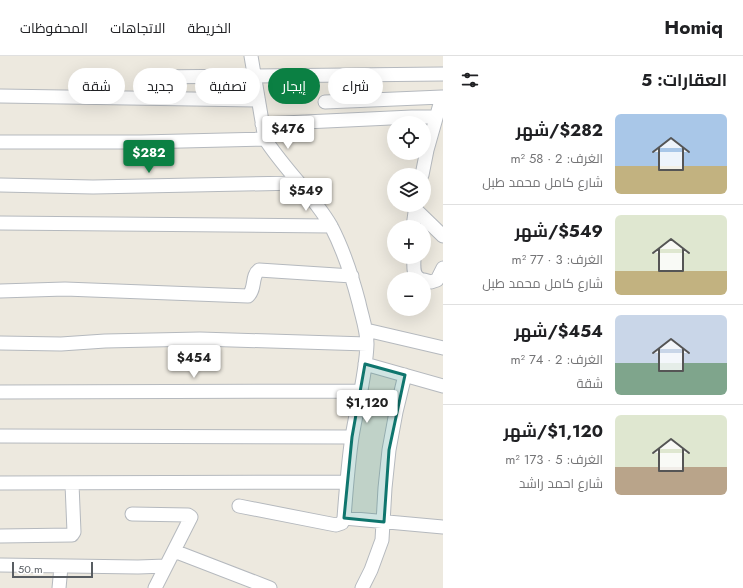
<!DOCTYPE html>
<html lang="ar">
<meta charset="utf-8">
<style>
:root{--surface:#fff;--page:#f2f2f2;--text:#202124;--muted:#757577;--line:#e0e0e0;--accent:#0b8043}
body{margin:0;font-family:Jost,Cairo,sans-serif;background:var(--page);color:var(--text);direction:rtl;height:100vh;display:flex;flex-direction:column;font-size:15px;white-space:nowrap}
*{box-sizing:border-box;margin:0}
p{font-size:13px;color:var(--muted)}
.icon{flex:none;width:22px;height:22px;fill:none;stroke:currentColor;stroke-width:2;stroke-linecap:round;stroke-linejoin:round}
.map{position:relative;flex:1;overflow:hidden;direction:ltr}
.sheet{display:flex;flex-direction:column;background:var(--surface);width:300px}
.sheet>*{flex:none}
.banner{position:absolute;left:12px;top:12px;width:371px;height:36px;direction:rtl;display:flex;gap:8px}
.buttons{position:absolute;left:387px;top:60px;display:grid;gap:8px}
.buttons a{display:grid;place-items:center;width:44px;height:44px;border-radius:50%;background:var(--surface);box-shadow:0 4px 16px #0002;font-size:20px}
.scale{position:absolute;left:12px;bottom:10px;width:81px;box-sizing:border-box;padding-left:4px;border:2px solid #585d62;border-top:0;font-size:11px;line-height:14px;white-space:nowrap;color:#585d62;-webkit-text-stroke:3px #fff;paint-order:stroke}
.price{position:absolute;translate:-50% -34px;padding:0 9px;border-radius:4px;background:#fff;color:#222;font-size:13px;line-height:26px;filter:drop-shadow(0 1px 2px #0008)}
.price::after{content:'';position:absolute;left:50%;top:24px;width:12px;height:9px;margin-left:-6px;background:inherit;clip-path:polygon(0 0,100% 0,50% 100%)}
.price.selected{background:var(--accent);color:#fff}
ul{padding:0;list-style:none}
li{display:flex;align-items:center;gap:12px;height:100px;padding:0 16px}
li+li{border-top:1px solid var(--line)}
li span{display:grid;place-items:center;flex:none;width:112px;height:80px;border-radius:6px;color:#555}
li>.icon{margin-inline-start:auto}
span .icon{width:48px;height:48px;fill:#fffc;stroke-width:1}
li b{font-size:17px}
h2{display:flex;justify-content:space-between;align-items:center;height:48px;padding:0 16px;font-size:17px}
.chip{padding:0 14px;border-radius:18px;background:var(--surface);box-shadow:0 4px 16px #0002;font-size:14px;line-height:36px}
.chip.selected{background:var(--accent);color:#fff}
header{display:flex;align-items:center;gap:24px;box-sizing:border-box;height:56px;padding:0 20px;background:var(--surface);border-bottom:1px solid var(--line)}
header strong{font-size:19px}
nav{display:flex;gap:22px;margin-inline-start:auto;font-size:14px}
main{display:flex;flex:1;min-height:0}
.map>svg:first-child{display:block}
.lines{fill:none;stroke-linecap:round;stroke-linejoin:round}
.street-casing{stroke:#b5b9be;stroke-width:15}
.street{stroke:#fff;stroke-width:13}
.marked{fill:#0f766e;fill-opacity:0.2;stroke:#0f766e;stroke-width:3;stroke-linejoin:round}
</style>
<header>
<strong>Homiq</strong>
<nav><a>الخريطة</a><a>الاتجاهات</a><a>المحفوظات</a></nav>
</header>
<main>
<section class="sheet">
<h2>العقارات: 5<svg class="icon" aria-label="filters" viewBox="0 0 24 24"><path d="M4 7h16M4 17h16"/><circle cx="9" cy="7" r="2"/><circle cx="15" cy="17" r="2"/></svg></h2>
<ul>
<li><span style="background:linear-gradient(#a9c7e8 65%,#c2b280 0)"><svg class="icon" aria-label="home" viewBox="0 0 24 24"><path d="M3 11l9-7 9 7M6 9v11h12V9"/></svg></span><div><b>$282/شهر</b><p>الغرف: 2 · 58 m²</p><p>شارع كامل محمد طبل</p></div></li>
<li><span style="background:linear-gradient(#dfe7d0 70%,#c2b280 0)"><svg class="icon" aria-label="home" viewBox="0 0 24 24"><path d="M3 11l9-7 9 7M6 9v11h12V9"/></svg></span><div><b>$549/شهر</b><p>الغرف: 3 · 77 m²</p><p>شارع كامل محمد طبل</p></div></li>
<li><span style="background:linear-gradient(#c9d6e8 60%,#7fa58c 0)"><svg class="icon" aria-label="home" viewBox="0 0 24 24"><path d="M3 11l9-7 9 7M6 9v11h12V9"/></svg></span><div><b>$454/شهر</b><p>الغرف: 2 · 74 m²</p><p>شقة</p></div></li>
<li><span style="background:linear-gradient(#dfe7d0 65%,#b9a48a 0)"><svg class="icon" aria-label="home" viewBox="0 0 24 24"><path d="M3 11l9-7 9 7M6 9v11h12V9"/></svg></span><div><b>$1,120/شهر</b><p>الغرف: 5 · 173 m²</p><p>شارع احمد راشد</p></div></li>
</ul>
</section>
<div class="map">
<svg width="443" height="532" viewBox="0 0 443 532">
<rect width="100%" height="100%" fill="#ede9df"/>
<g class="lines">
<!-- street casing -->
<g class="street-casing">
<path id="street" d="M149,21L443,18
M0,40L258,44
M325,46L442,41L427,94L422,119
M262,68L412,61H436
M0,86H141L265,83
M0,129L93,131L299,127
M415,153L443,180
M0,167L331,170
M413,171L416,149
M414,201C414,209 412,219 420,223
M424,224L431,226L437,224L443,212
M0,235L65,233L248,240C256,233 251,220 259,214L352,220
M366,274L443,292
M0,287L61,288L105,285L200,283L367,288
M365,308L443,330
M0,336L360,335
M0,380L352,381
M0,427L347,426
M239,450L336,469L342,467L344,462C346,435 348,408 352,381C357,350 366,319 367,288C367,274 362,261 359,247C352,220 344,195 331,170C313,139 285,114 265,83L251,0
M132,458L188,459L191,461L155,532
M344,462L443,471
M0,480L72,479L74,476L72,428
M174,495L270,532
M0,509L138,511L166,510
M59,532L61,511
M362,532L371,514L382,484L385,432L389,394L396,356L405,319"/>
</g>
<!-- street -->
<use href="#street" class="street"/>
</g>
<!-- marked area -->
<path class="marked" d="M365,308L405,319L389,394L384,466L344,462L352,381Z"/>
</svg>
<div class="buttons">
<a><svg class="icon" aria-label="locate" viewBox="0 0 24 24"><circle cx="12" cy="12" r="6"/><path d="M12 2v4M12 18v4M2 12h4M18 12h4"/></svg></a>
<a><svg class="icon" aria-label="layers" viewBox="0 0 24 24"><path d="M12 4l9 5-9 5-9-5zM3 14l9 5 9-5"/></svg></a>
<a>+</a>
<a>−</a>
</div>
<div class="scale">50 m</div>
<b class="price" style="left:288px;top:94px">$476</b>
<b class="price selected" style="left:149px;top:118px">$282</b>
<b class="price" style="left:306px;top:156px">$549</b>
<b class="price" style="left:194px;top:323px">$454</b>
<b class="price" style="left:367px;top:368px">$1,120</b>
<div class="banner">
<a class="chip">شراء</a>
<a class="chip selected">إيجار</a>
<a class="chip">تصفية</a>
<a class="chip">جديد</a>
<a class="chip">شقة</a>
</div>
</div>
</main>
